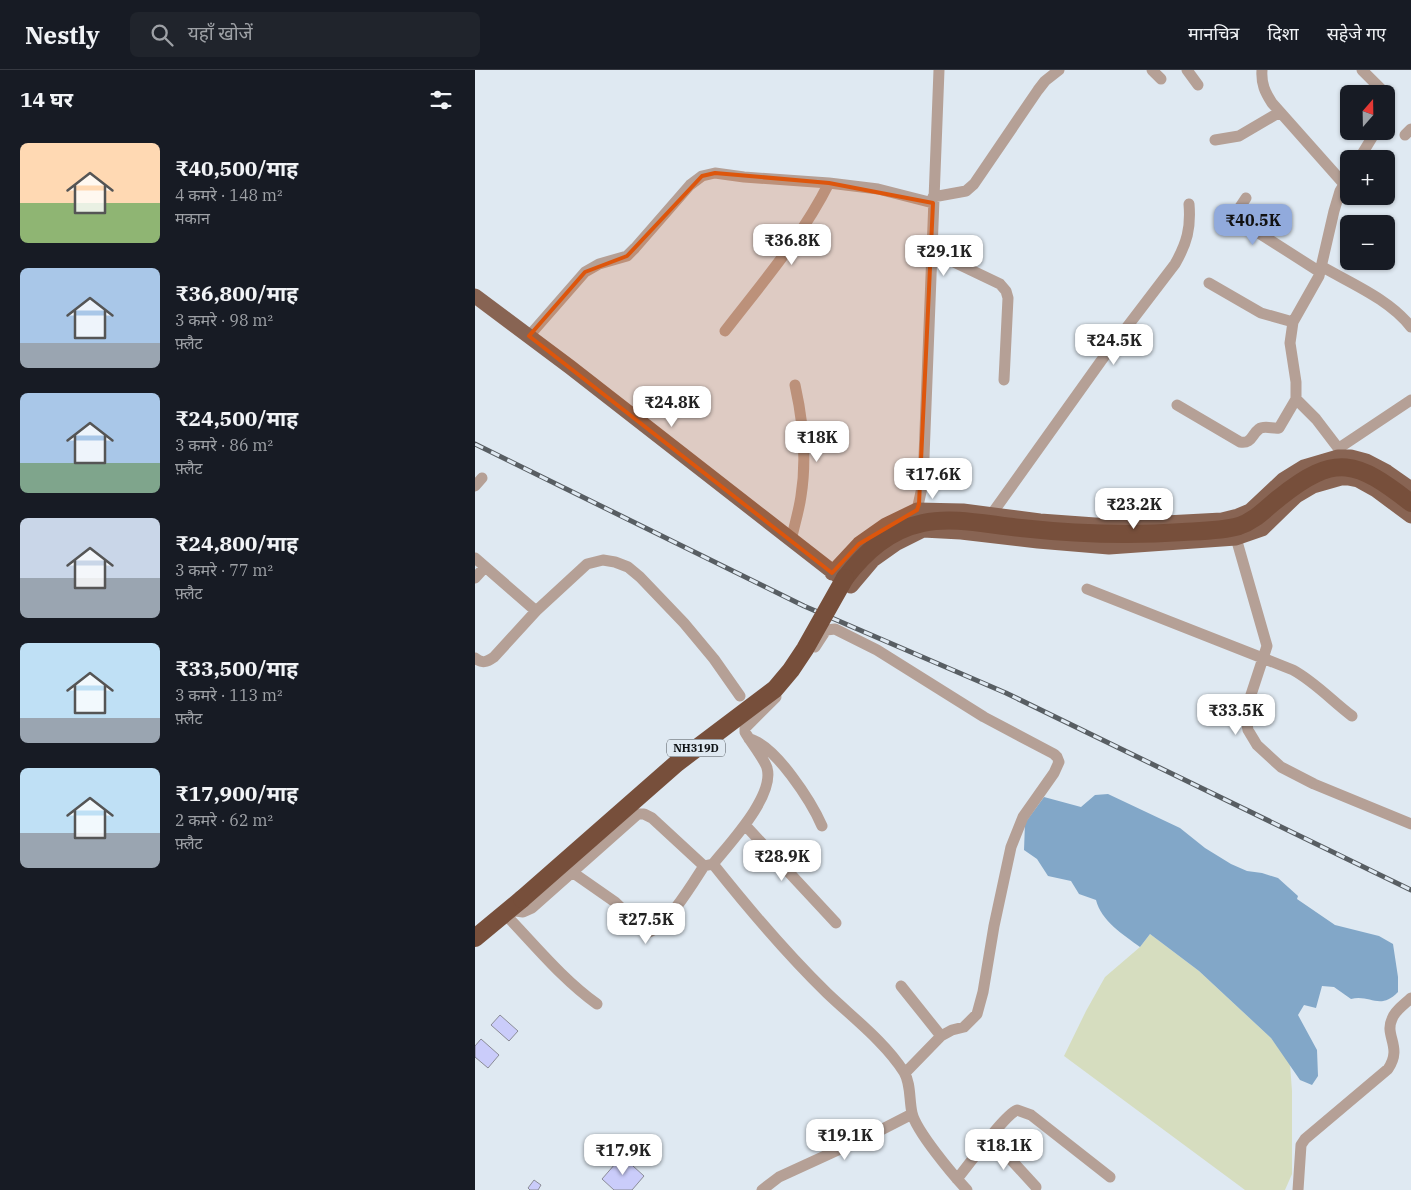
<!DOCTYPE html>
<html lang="hi">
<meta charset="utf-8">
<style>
:root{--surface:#171b24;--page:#20242c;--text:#f1f3f6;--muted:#9ea1a6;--line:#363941;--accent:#91aadc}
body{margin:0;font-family:"IBM Plex Serif","Noto Sans Devanagari",serif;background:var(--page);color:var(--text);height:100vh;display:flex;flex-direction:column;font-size:19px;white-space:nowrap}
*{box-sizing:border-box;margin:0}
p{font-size:16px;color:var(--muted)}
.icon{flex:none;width:28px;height:28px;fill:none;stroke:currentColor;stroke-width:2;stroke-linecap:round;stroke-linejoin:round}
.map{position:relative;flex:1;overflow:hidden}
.details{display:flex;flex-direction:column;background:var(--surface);width:475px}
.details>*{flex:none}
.needle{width:32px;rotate:20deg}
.buttons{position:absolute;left:865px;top:15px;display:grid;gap:10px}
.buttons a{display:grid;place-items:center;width:55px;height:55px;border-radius:8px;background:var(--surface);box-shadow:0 1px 4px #0004;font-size:25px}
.price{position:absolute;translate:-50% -42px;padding:0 11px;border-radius:10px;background:#fff;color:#222;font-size:16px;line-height:32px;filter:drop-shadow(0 1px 2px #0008)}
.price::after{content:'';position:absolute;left:50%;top:30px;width:15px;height:11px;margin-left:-8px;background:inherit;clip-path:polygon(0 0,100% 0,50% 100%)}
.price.selected{background:var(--accent);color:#111}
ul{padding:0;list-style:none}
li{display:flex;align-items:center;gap:15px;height:125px;padding:0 20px}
li span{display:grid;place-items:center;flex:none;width:140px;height:100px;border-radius:8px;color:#555}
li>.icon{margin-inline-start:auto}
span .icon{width:60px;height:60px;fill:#fffc;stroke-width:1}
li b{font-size:21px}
h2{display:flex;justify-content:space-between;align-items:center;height:60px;padding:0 20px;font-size:21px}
header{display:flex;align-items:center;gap:30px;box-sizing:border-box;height:70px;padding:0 25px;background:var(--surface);border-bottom:1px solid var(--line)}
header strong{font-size:24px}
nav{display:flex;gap:28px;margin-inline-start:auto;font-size:18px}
.search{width:350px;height:45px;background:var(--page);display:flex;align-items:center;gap:12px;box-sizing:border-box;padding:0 18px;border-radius:8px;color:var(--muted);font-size:19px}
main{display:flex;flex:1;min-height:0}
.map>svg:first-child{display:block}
.green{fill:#d6ddbf}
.water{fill:#82a7c8}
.building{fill:#caccfa;stroke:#8b8c97}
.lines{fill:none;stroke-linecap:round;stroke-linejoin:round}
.minor{stroke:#b5a096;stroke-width:11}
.major{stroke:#886453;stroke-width:15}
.highway{stroke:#774f3b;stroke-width:18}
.rail-casing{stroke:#585e63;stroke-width:5}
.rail{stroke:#dfe9f2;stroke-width:3;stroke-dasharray:9;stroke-linecap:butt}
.highway-bridge{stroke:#774f3b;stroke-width:18}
.marked{fill:#dd560c;fill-opacity:0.2;stroke:#dd560c;stroke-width:4;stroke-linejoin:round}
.labels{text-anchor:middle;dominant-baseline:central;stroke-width:4;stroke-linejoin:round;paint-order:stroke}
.shield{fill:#dfe9f2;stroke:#4d5358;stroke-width:1}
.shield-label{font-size:11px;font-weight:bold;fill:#0f1316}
</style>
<header>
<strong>Nestly</strong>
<div class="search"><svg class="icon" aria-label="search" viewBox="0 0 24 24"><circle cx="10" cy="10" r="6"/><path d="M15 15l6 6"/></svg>यहाँ खोजें</div>
<nav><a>मानचित्र</a><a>दिशा</a><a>सहेजे गए</a></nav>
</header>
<main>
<section class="details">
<h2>14 घर<svg class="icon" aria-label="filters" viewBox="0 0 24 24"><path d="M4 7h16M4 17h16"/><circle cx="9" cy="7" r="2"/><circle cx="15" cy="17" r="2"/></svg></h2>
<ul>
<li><span style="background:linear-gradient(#ffd9b3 60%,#8fb573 0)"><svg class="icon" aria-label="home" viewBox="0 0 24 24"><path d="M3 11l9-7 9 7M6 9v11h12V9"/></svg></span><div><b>₹40,500/माह</b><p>4 कमरे · 148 m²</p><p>मकान</p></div></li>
<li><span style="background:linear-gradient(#a9c7e8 75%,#9aa5b1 0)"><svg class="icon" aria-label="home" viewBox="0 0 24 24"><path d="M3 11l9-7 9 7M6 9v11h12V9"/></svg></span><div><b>₹36,800/माह</b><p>3 कमरे · 98 m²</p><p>फ़्लैट</p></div></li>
<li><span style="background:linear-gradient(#a9c7e8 70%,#7fa58c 0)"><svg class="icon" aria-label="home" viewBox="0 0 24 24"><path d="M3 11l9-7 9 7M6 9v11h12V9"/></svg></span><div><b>₹24,500/माह</b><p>3 कमरे · 86 m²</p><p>फ़्लैट</p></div></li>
<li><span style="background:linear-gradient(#c9d6e8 60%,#9aa5b1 0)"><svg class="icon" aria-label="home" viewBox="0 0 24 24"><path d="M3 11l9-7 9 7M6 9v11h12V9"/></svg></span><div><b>₹24,800/माह</b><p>3 कमरे · 77 m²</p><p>फ़्लैट</p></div></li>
<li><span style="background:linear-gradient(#bfe0f5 75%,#9aa5b1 0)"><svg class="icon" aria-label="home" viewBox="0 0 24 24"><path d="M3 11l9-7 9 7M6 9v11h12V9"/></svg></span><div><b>₹33,500/माह</b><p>3 कमरे · 113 m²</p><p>फ़्लैट</p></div></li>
<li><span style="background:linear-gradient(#bfe0f5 65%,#9aa5b1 0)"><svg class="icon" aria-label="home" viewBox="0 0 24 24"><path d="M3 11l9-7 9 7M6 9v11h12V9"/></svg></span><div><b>₹17,900/माह</b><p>2 कमरे · 62 m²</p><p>फ़्लैट</p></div></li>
</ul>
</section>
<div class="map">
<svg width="936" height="1120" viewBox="0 0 936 1120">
<rect width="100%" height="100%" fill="#dfe9f2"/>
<!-- green -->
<path class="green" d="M675,864L724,901L796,968L815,994L817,1021V1104L810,1120H770L589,986L611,941L630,907L665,877Z"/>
<!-- water -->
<path class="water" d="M633,724L705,758L730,778L756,794L772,801L787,803L803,808L823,826L822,829L860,855L904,866L918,874L923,907V922C905,941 895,924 876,929L859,917L847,916L841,938L829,935L823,945L842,980L843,1006L837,1015L825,1010L796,968L724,901L675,864L665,877C649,865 626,851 621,830L604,824L596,811L573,806L562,789L549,780L550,753L569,727L606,737L620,725Z"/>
<!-- building -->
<path class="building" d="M25,945L43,961L34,971L16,955Z
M6,969L24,985L13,998L0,987V976Z
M147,1086L169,1106L157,1120H139L127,1109Z
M59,1110L66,1115L63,1120H55L53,1118Z"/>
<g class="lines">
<!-- minor -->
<path class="minor" d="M677,0L686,9
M712,0L723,15
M787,0C786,14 790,22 797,33L869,114
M887,0L907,20L909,24
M911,28V41
M930,65L936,59
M740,70L764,66L805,42
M884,89L901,61
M458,127L491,121L499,114L563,20L570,11L584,0
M771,128L763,140L765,151L845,202
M456,181L525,214L531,221L533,228L529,310
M846,196C877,214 914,229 936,257
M734,213L786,243L818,252
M250,261C287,213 327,167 354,113
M54,266L110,202L124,194L152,186L160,178L215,115L227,106L240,103L269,107L354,113L403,119L458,133
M702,335L765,372C777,374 776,365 784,359C789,355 798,359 804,358L821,329
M864,378L936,330
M870,387L841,349L821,329V312L815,273L818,252L844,206L859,141L865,121L874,106
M0,416L7,408
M442,440L448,413L464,0
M516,445L626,291L700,194C712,173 716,158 714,134
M761,468L792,576L770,643L773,660L782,675L806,697L839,714L936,754
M316,471C319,456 324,441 326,426C332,389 328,351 320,315
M0,488L61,541
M0,508L10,497
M612,519L818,600C840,612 857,631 877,646
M340,577L351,560L360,559L402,580L509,647L579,684L582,687L584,692L579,703L548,747L536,777L519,856L508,922L502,944L489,957L477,960L466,966L430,1003
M0,588C7,594 12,592 19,587L61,541L112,494L128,490L140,492L153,497L165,507L209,553L239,589L265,626
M301,627L270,658V662C275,671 290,690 292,698C300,726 254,774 238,794C273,838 311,883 352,923C377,947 410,972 429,1002C436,1014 434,1029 437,1043C441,1061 478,1105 492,1120
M274,669C300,674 337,733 347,756
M270,755L361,853
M97,802L140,832L170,861L174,862C193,855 218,813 229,796
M34,840L48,842L57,838L163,744H169L177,748L229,796L238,794
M29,843C59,874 87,909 122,934
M426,916L466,966
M516,1068L561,1117
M482,1109C494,1095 528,1046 542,1040L556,1045L635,1107
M287,1120L304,1107L400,1063L437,1044
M823,1120L826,1075L830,1069L913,999C928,977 909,966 917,949C920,940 930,934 936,928"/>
<!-- major -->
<path class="major" d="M0,226L95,297L376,516L398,490L422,473L448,460L486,462L563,471L634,477L761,468L787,459L821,426L838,416L866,408H873L883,410L901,420L936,446
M357,503L384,474L411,455L442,440L488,441L565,451L634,456L747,450L763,446L775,441L808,410L829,397L863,387H876L891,391L912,402L936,419"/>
<!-- highway -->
<path class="highway" d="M370,508C390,482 414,460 448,453C479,446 514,455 546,458C601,464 652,466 708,462C726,461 746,461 764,456C780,451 791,438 804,428C861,382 882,391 936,433
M0,868L47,829"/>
<!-- rail casing -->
<g class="rail-casing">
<path id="rail" d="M0,374L329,536L531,623L936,820"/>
</g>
<!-- rail -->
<use href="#rail" class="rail"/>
<!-- highway-bridge -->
<path class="highway-bridge" d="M47,829L202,693L300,619L316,600L330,579L370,508"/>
</g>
<!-- marked area -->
<path class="marked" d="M240,103L354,113L458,133L444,434L442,440L384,474L357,503L54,266L110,202L152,186L227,106Z"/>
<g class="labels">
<!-- shield labels -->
<rect class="shield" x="192" y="669.5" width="58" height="17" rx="4"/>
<g class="shield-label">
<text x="221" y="678">NH319D</text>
</g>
</g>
</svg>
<div class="buttons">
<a><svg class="needle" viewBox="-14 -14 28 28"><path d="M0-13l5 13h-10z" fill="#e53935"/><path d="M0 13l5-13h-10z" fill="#9ea1a6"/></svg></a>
<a>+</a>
<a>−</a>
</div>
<b class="price selected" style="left:778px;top:176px">₹40.5K</b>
<b class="price" style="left:317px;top:196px">₹36.8K</b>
<b class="price" style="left:469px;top:207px">₹29.1K</b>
<b class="price" style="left:639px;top:296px">₹24.5K</b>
<b class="price" style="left:197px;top:358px">₹24.8K</b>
<b class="price" style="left:342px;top:393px">₹18K</b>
<b class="price" style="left:458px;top:430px">₹17.6K</b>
<b class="price" style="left:659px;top:460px">₹23.2K</b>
<b class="price" style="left:761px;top:666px">₹33.5K</b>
<b class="price" style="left:307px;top:812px">₹28.9K</b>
<b class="price" style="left:171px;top:875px">₹27.5K</b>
<b class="price" style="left:370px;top:1091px">₹19.1K</b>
<b class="price" style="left:529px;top:1101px">₹18.1K</b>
<b class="price" style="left:148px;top:1106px">₹17.9K</b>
</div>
</main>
